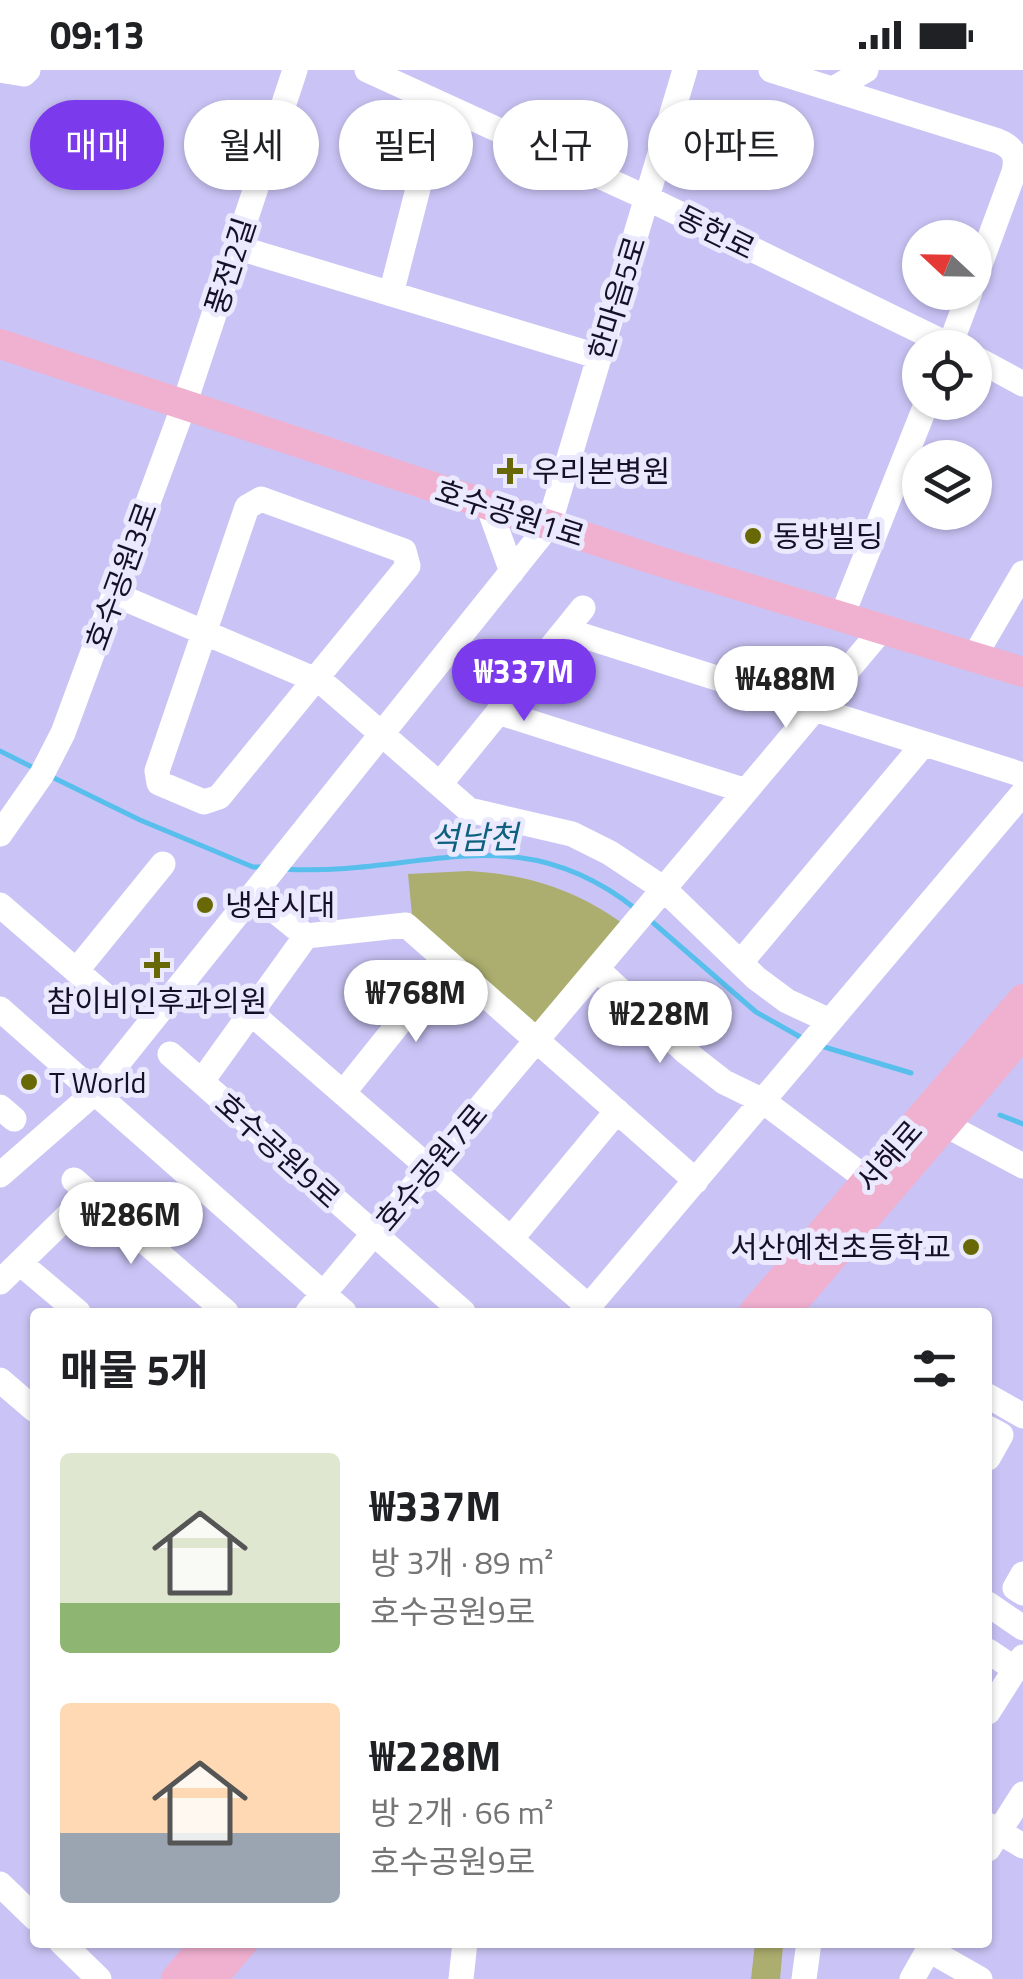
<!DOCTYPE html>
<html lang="ko">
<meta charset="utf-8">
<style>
:root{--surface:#fff;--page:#f6f6f6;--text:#202124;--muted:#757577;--accent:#7c3aed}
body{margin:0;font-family:"Titillium Web","Noto Sans KR",sans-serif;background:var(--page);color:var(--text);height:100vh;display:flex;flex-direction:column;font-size:38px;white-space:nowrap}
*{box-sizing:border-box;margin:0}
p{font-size:32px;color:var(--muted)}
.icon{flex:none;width:55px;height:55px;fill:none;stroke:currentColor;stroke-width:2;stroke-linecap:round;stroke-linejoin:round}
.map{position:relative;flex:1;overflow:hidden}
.details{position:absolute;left:30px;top:1238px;width:962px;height:640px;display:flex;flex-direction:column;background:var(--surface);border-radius:10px;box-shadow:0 2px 8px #0004}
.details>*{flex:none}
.top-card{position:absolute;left:30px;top:30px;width:965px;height:90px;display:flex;gap:20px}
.needle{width:65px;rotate:292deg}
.tools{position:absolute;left:902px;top:150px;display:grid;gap:20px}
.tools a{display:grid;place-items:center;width:90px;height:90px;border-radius:50%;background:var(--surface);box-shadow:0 2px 8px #0004;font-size:50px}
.price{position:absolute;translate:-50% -85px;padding:0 22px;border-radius:35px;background:#fff;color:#222;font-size:32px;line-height:65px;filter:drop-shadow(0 2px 5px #0008)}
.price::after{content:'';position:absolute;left:50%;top:60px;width:30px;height:22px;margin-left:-15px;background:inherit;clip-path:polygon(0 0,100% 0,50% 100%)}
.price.on{background:var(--accent);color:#fff}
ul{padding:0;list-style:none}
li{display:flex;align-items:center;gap:30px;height:250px;padding:0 30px}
li span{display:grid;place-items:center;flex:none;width:280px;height:200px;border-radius:10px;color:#555}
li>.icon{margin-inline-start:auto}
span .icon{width:120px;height:120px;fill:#fffc;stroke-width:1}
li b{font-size:42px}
h2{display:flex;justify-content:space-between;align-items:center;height:120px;padding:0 30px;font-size:42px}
.pill{padding:0 35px;border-radius:45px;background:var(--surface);box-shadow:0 2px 8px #0004;font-size:35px;line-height:90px}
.pill.on{background:var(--accent);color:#fff}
.status{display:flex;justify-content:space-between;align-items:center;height:70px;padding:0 50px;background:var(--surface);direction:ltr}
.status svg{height:28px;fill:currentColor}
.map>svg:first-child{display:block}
.green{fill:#acae6f}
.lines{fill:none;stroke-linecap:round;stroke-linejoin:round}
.stream{stroke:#58beec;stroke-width:5}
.minor{stroke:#fff;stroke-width:25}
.major{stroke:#f0b0d0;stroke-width:30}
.poi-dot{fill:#686906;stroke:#ebe9fd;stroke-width:4}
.labels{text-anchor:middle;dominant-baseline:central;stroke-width:10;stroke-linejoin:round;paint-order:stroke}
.street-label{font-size:30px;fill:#151027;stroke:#ebe9fd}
.poi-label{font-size:30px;fill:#151027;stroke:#ebe9fd;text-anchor:start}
.water-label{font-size:32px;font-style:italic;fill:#0e607f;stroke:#ebe9fd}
</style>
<div class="status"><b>09:13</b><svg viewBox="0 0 49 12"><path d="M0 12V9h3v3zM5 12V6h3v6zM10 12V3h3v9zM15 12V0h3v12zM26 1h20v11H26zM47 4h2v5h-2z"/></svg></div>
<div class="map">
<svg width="1023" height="1909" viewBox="0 0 1023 1909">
<rect width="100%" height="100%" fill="#cac4f6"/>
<!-- green -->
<path class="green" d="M468,801C526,804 574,819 622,853L536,954L412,845L408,804Z
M755,1873L783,1876L780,1909H751Z"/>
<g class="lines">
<!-- stream -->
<path class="stream" d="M0,681L38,700
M52,707L140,750L253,797H262
M283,799C417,808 515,742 637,840
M650,850L756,942L802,968
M821,976L911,1003
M1000,1045L1023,1054"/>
<!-- minor -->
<path class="minor" d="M0,0L24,4L28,0
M367,0L647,128L955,278
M771,0L998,71C1013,77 1018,86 1014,102L975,208
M833,19L866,0
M236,177L600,287
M391,224L421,107L435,31
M949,278L970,222
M975,288L1023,314
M261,429L404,481L408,496L219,727L204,732L159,713L157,701L247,437Z
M488,435L512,502
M114,524L323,613L469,740L572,764L610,783L664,819L756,908L787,931L830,951
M842,546L927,332
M565,560L1023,705
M974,587L1023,503
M498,642L746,721
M440,714L583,538
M0,764L42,704L63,663L184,335L295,0
M254,824L306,866L406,855L696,1111
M0,835L110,930
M741,892L922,676
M597,899L687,983L724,1012L763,1031L868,1110
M76,901L163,794
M0,939L344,1242
M251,943L589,1237
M170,984L463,1242
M202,1011L306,866
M343,1023L448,892
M0,1037L14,1049
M946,1055L1023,1096
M0,1105L94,1023L549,455L685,0
M74,1110L226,1242
M511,1169L617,1041
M20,1193L78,1242
M0,1212L89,1125
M308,1242L883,558
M584,1242L1023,723
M0,1310L35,1340
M988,1326L1023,1346
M988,1358L1001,1365L988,1388
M1023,1504L1015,1518L1023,1523
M988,1534L1023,1558
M988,1581L1015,1599
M988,1642L1023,1587
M988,1755L1023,1776
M988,1779L1023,1724
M0,1814L35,1848
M61,1872L99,1909
M929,1880L980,1909
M461,1909L465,1872
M804,1909L809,1872
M912,1909L933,1872"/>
<!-- major -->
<path class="major" d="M0,274L652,489L1023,602
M754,1242L1023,929
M785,1242L1023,964
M176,1909L207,1872
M212,1909L243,1872"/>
</g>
<!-- markers -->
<g class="poi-dot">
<path d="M505 386h10v10h10v10h-10v10h-10v-10h-10v-10h10z"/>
<circle cx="753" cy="466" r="10"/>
<circle cx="205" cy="835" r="10"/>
<path d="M152 880h10v10h10v10h-10v10h-10v-10h-10v-10h10z"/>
<circle cx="29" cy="1012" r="10"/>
<circle cx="971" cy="1177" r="10"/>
</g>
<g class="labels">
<!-- street labels -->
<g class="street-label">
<text transform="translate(716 162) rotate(26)">동헌로</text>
<text transform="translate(230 196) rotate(-72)">풍전2길</text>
<text transform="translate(617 228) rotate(-73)">한마음5로</text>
<text transform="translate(510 443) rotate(18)">호수공원1로</text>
<text transform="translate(121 506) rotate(-70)">호수공원3로</text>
<text transform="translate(278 1080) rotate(42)">호수공원9로</text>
<text transform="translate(889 1086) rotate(-49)">서해로</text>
<text transform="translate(431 1097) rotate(-50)">호수공원7로</text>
</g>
<!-- poi labels -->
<g class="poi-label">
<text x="532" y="401">우리본병원</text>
<text x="773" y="466">동방빌딩</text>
<text x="225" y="835">냉삼시대</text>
<text x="157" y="931" text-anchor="middle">참이비인후과의원</text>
<text x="49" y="1012">T World</text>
<text x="951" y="1177" text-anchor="end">서산예천초등학교</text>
</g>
<!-- water labels -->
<g class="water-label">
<text transform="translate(474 767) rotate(-1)">석남천</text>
</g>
</g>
</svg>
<div class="tools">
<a><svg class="needle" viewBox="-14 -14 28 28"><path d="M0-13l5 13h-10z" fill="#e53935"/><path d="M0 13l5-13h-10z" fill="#757577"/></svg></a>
<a><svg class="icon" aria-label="locate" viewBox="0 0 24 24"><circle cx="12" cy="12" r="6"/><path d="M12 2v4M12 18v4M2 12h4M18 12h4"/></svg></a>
<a><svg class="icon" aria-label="layers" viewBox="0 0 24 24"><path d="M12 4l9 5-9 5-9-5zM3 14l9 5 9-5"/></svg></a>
</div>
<b class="price on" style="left:524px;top:654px">₩337M</b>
<b class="price" style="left:786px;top:661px">₩488M</b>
<b class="price" style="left:416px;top:975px">₩768M</b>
<b class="price" style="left:660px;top:996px">₩228M</b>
<b class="price" style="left:131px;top:1197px">₩286M</b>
<div class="top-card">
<a class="pill on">매매</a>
<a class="pill">월세</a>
<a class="pill">필터</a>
<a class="pill">신규</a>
<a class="pill">아파트</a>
</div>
<section class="details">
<h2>매물 5개<svg class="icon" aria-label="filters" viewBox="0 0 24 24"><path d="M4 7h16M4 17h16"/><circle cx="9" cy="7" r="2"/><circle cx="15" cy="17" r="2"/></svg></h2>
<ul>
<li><span style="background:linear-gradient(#dfe7d0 75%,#8fb573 0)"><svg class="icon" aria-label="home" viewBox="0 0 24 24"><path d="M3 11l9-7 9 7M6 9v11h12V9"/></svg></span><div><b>₩337M</b><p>방 3개 · 89 m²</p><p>호수공원9로</p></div></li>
<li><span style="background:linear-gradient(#ffd9b3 65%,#9aa5b1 0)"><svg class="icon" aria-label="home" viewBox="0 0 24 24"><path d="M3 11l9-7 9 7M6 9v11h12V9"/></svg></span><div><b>₩228M</b><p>방 2개 · 66 m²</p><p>호수공원9로</p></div></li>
</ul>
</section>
</div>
